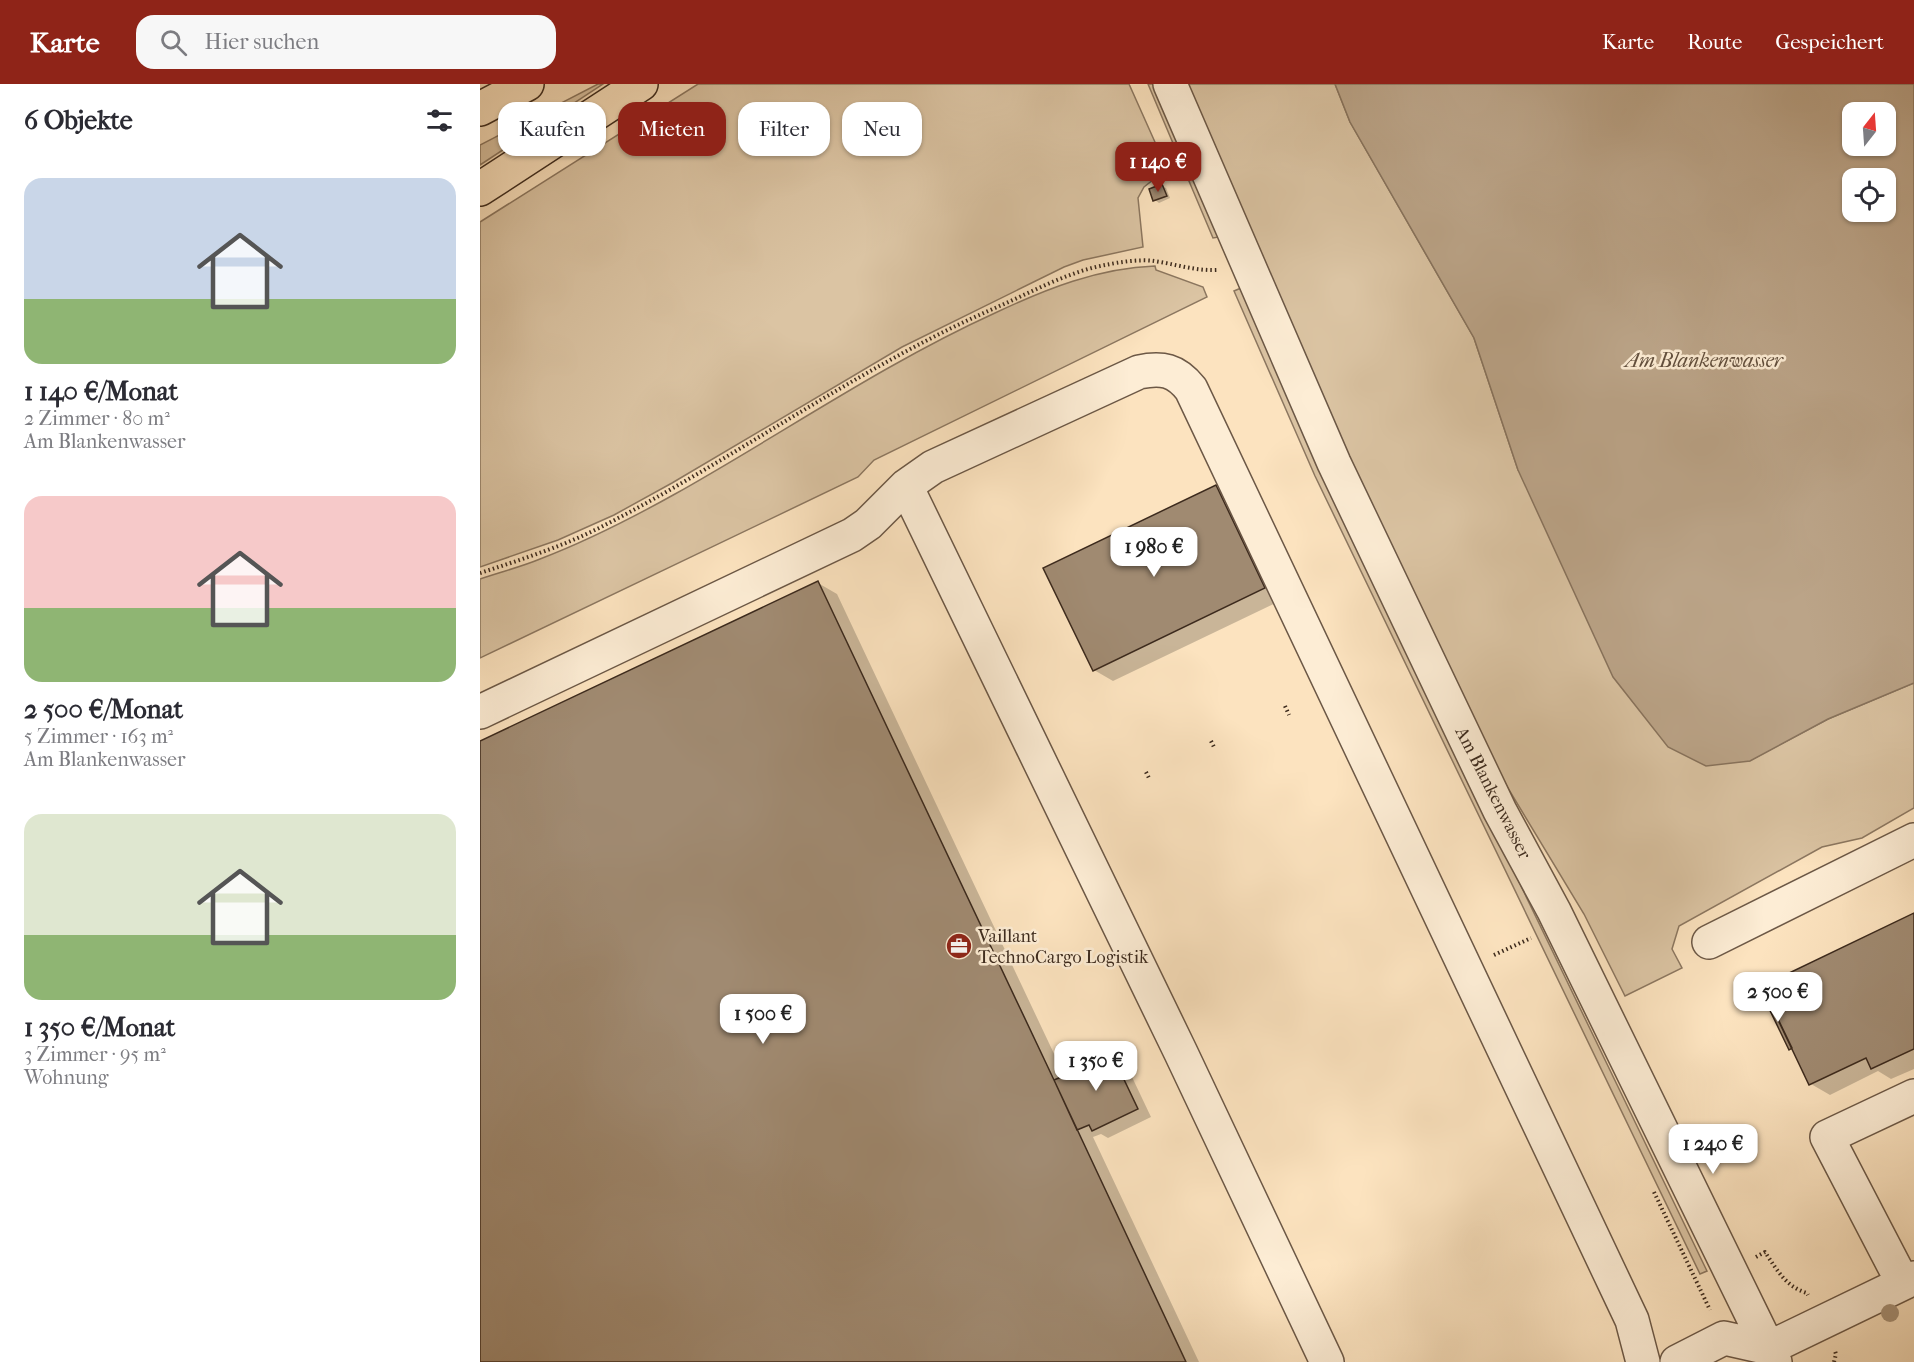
<!DOCTYPE html>
<html lang="de">
<meta charset="utf-8">
<style>
:root{--surface:#fff;--page:#f7f7f7;--text:#2b2b33;--muted:#7c7c81;--accent:#8f2418}
body{margin:0;font-family:"IM FELL French Canon",serif;background:var(--page);color:var(--text);height:100vh;display:flex;flex-direction:column;font-size:22px;white-space:nowrap}
*{box-sizing:border-box;margin:0}
p{font-size:20px;color:var(--muted)}
.icon{flex:none;width:33px;height:33px;fill:none;stroke:currentColor;stroke-width:2;stroke-linecap:round;stroke-linejoin:round}
.map{position:relative;flex:1;overflow:hidden}
.sheet{display:flex;flex-direction:column;background:var(--surface);width:480px}
.sheet>*{flex:none}
.guide{position:absolute;left:18px;top:18px;width:570px;height:54px;display:flex;gap:12px}
.needle{width:39px;rotate:17deg}
.controls{position:absolute;left:1362px;top:18px;display:grid;gap:12px}
.controls a{display:grid;place-items:center;width:54px;height:54px;border-radius:12px;background:var(--surface);box-shadow:0 2px 4px #0004;font-size:30px}
.price{position:absolute;translate:-50% -51px;padding:0 14px;border-radius:12px;background:#fff;color:#222;font-size:20px;line-height:39px;filter:drop-shadow(0 2px 3px #0008)}
.price::after{content:'';position:absolute;left:50%;top:36px;width:18px;height:14px;margin-left:-9px;background:inherit;clip-path:polygon(0 0,100% 0,50% 100%)}
.price.current{background:var(--accent);color:#fff}
ul{padding:0;list-style:none}
li{display:grid;align-content:center;gap:12px;height:318px;padding:0 24px}
li span{display:grid;place-items:center;height:186px;border-radius:18px;color:#555}
li>.icon{margin-inline-start:auto}
span .icon{width:108px;height:108px;fill:#fffc;stroke-width:1}
li b{font-size:26px}
h2{display:flex;justify-content:space-between;align-items:center;height:72px;padding:0 24px;font-size:26px}
.pill{padding:0 21px;border-radius:18px;background:var(--surface);box-shadow:0 2px 4px #0004;font-size:21px;line-height:54px}
.pill.current{background:var(--accent);color:#fff}
header{display:flex;align-items:center;gap:36px;box-sizing:border-box;height:84px;padding:0 30px;background:var(--accent);color:#fff}
header strong{font-size:28px}
nav{display:flex;gap:33px;margin-inline-start:auto;font-size:21px}
.search{width:420px;height:54px;background:var(--page);display:flex;align-items:center;gap:15px;box-sizing:border-box;padding:0 21px;border-radius:18px;color:var(--muted);font-size:22px}
main{display:flex;flex:1;min-height:0}
.map>svg:first-child{display:block}
.green{fill:#dbc4a3;stroke:#8c7760;stroke-width:1.5}
.water{fill:#bba488;stroke:#88735d;stroke-width:1.5;fill-rule:evenodd}
.shadow{fill:#0003}
.building{fill:#a08a71;stroke:#3c2a1d;stroke-width:1.5}
.lines{fill:none;stroke-linecap:round;stroke-linejoin:round}
.minor-casing{stroke:#6c5846;stroke-width:36}
.highway-casing{stroke:#3c2a1d;stroke-width:36}
.path{stroke:#3c2a1d;stroke-width:4;stroke-dasharray:1.5 3;stroke-linecap:butt}
.minor{stroke:#fdedd5;stroke-width:33}
.highway{stroke:#fce3bf;stroke-width:33}
.tree{fill:#a89278}
.labels{text-anchor:middle;dominant-baseline:central;stroke-width:5;stroke-linejoin:round;paint-order:stroke}
.street-label{font-size:18px;fill:#3c2a1d;stroke:#fdedd5}
.poi-label{font-size:18px;fill:#3c2a1d;stroke:#fdedd5;text-anchor:start}
.water-label{font-size:20px;font-style:italic;fill:#624f3d;stroke:#fdedd5}
</style>
<header>
<strong>Karte</strong>
<div class="search"><svg class="icon" aria-label="search" viewBox="0 0 24 24"><circle cx="10" cy="10" r="6"/><path d="M15 15l6 6"/></svg>Hier suchen</div>
<nav><a>Karte</a><a>Route</a><a>Gespeichert</a></nav>
</header>
<main>
<section class="sheet">
<h2>6 Objekte<svg class="icon" aria-label="filters" viewBox="0 0 24 24"><path d="M4 7h16M4 17h16"/><circle cx="9" cy="7" r="2"/><circle cx="15" cy="17" r="2"/></svg></h2>
<ul>
<li><span style="background:linear-gradient(#c9d6e8 65%,#8fb573 0)"><svg class="icon" aria-label="home" viewBox="0 0 24 24"><path d="M3 11l9-7 9 7M6 9v11h12V9"/></svg></span><div><b>1 140 €/Monat</b><p>2 Zimmer · 80 m²</p><p>Am Blankenwasser</p></div></li>
<li><span style="background:linear-gradient(#f6c9c9 60%,#8fb573 0)"><svg class="icon" aria-label="home" viewBox="0 0 24 24"><path d="M3 11l9-7 9 7M6 9v11h12V9"/></svg></span><div><b>2 500 €/Monat</b><p>5 Zimmer · 163 m²</p><p>Am Blankenwasser</p></div></li>
<li><span style="background:linear-gradient(#dfe7d0 65%,#8fb573 0)"><svg class="icon" aria-label="home" viewBox="0 0 24 24"><path d="M3 11l9-7 9 7M6 9v11h12V9"/></svg></span><div><b>1 350 €/Monat</b><p>3 Zimmer · 95 m²</p><p>Wohnung</p></div></li>
</ul>
</section>
<div class="map">
<svg width="1434" height="1278" viewBox="0 0 1434 1278">
<rect width="100%" height="100%" fill="#fce3bf"/>
<filter id="stains"><feTurbulence type="fractalNoise" baseFrequency=".00333" numOctaves="4"/><feColorMatrix values="0 0 0 0 .2 0 0 0 0 .09 0 0 0 0 .02 0 0 0 .5 -.17"/></filter>
<radialGradient id="worn" r=".72"><stop offset=".6" stop-color="#630" stop-opacity="0"/><stop offset="1" stop-color="#630" stop-opacity=".3"/></radialGradient>
<!-- green -->
<path class="green" d="M118,0H123L0,81V61Z
M218,0H649L687,85L664,103L658,114L663,163L603,176L584,183L422,263L192,399L134,431L78,456L0,483V138Z
M668,0H675L739,153L733,154Z
M708,0H855L870,38L994,254L1038,386L1269,677L1348,635L1434,599V724L1382,754L1342,763L1199,842L1192,865L1202,884L1145,912L1104,830L1020,691L867,370Z
M675,182L676,186L723,203L727,213L394,376L378,393L0,574V495C20,488 41,483 60,475C107,457 152,434 195,410C302,350 403,280 515,229C566,205 618,184 675,182Z
M761,204L842,390L1227,1187L1220,1190L835,392L754,207Z"/>
<!-- water -->
<path class="water" d="M855,0H1434V599L1348,635L1270,677L1226,682L1188,663L1133,593L1038,386L994,254L870,38ZM1372,28H1406V62H1372ZM1372,94H1406V128H1372Z"/>
<!-- shadow -->
<path class="shadow" d="M681,102L686,104L690,114L679,119L675,116Z
M736,403L755,414L804,515L633,597L614,586Z
M338,499L357,510L585,993L629,966L643,974L671,1033L628,1054L621,1050L613,1053L719,1278H0V658Z
M1434,831V985L1411,995L1398,987L1350,1011L1331,1000L1316,968L1310,965L1286,914Z"/>
<!-- building -->
<path class="building" d="M682,100L687,112L673,117L669,105Z
M736,401L785,504L613,587L563,484Z
M338,497L574,996L706,1278H0V657Z
M1434,829V965L1391,985L1386,974L1329,1001L1282,902Z
M1287,912L1312,964L1309,966L1284,914Z
M629,964L658,1025L612,1047L609,1041L597,1046L574,996L586,991L584,985Z"/>
<g class="lines">
<!-- minor casing -->
<g class="minor-casing">
<path id="minor" d="M690,0L854,379L1020,727L1074,827L1295,1278
M426,402L701,969L847,1278
M0,628L372,451L388,440L426,402L453,383L659,288C682,283 696,286 711,305L1152,1236L1163,1278
M1229,858L1434,756
M1423,1199L1347,1053L1434,1012
M1289,1264L1434,1194
M1197,1278L1244,1254L1289,1264"/>
</g>
<!-- highway casing -->
<g class="highway-casing">
<path id="highway" d="M0,25L47,0
M0,105L161,0"/>
</g>
<!-- path -->
<path class="path" d="M0,489C40,476 81,463 119,444C254,376 376,284 515,224C550,209 587,188 625,181C640,178 659,175 674,177C695,180 715,187 737,186
M805,622L809,631
M731,657L735,665
M666,688L670,696
M1014,871L1051,854
M1174,1108L1230,1226
M1276,1173L1285,1168C1297,1186 1306,1203 1327,1209L1328,1211
M1354,1278L1356,1270L1355,1267"/>
<!-- minor -->
<use href="#minor" class="minor"/>
<!-- highway -->
<use href="#highway" class="highway"/>
</g>
<!-- trees -->
<circle class="tree" cx="1410" cy="1229" r="9"/>
<!-- icons -->
<defs>
<g id="office-disc" transform="scale(1.35)"><circle r="9.5" fill="#8f2418" stroke="#fdedd5"/><path d="M-6-3h4V-5.5h4V-3h4V5H-6ZM-1-4.5V-3h2v-1.5ZM-6 0V1H6V0Z" fill="#fff"/></g>
</defs>
<g fill-rule="evenodd">
<use href="#office-disc" x="479" y="862"/>
</g>
<g class="labels">
<!-- street labels -->
<g class="street-label">
<text transform="translate(1013 709) rotate(63)">Am Blankenwasser</text>
</g>
<!-- poi labels -->
<g class="poi-label">
<text x="498" y="852">Vaillant<tspan x="498" dy="21">TechnoCargo Logistik</tspan></text>
</g>
<!-- water labels -->
<g class="water-label">
<text x="1224" y="276">Am Blankenwasser</text>
</g>
</g>
<rect width="100%" height="100%" filter="url(#stains)"/>
<rect width="100%" height="100%" fill="url(#worn)"/>
</svg>
<div class="controls">
<a><svg class="needle" viewBox="-14 -14 28 28"><path d="M0-13l5 13h-10z" fill="#e53935"/><path d="M0 13l5-13h-10z" fill="#7c7c81"/></svg></a>
<a><svg class="icon" aria-label="locate" viewBox="0 0 24 24"><circle cx="12" cy="12" r="6"/><path d="M12 2v4M12 18v4M2 12h4M18 12h4"/></svg></a>
</div>
<b class="price current" style="left:678px;top:109px">1 140 €</b>
<b class="price" style="left:674px;top:494px">1 980 €</b>
<b class="price" style="left:1298px;top:939px">2 500 €</b>
<b class="price" style="left:283px;top:961px">1 500 €</b>
<b class="price" style="left:616px;top:1008px">1 350 €</b>
<b class="price" style="left:1233px;top:1091px">1 240 €</b>
<div class="guide">
<a class="pill">Kaufen</a>
<a class="pill current">Mieten</a>
<a class="pill">Filter</a>
<a class="pill">Neu</a>
</div>
</div>
</main>
